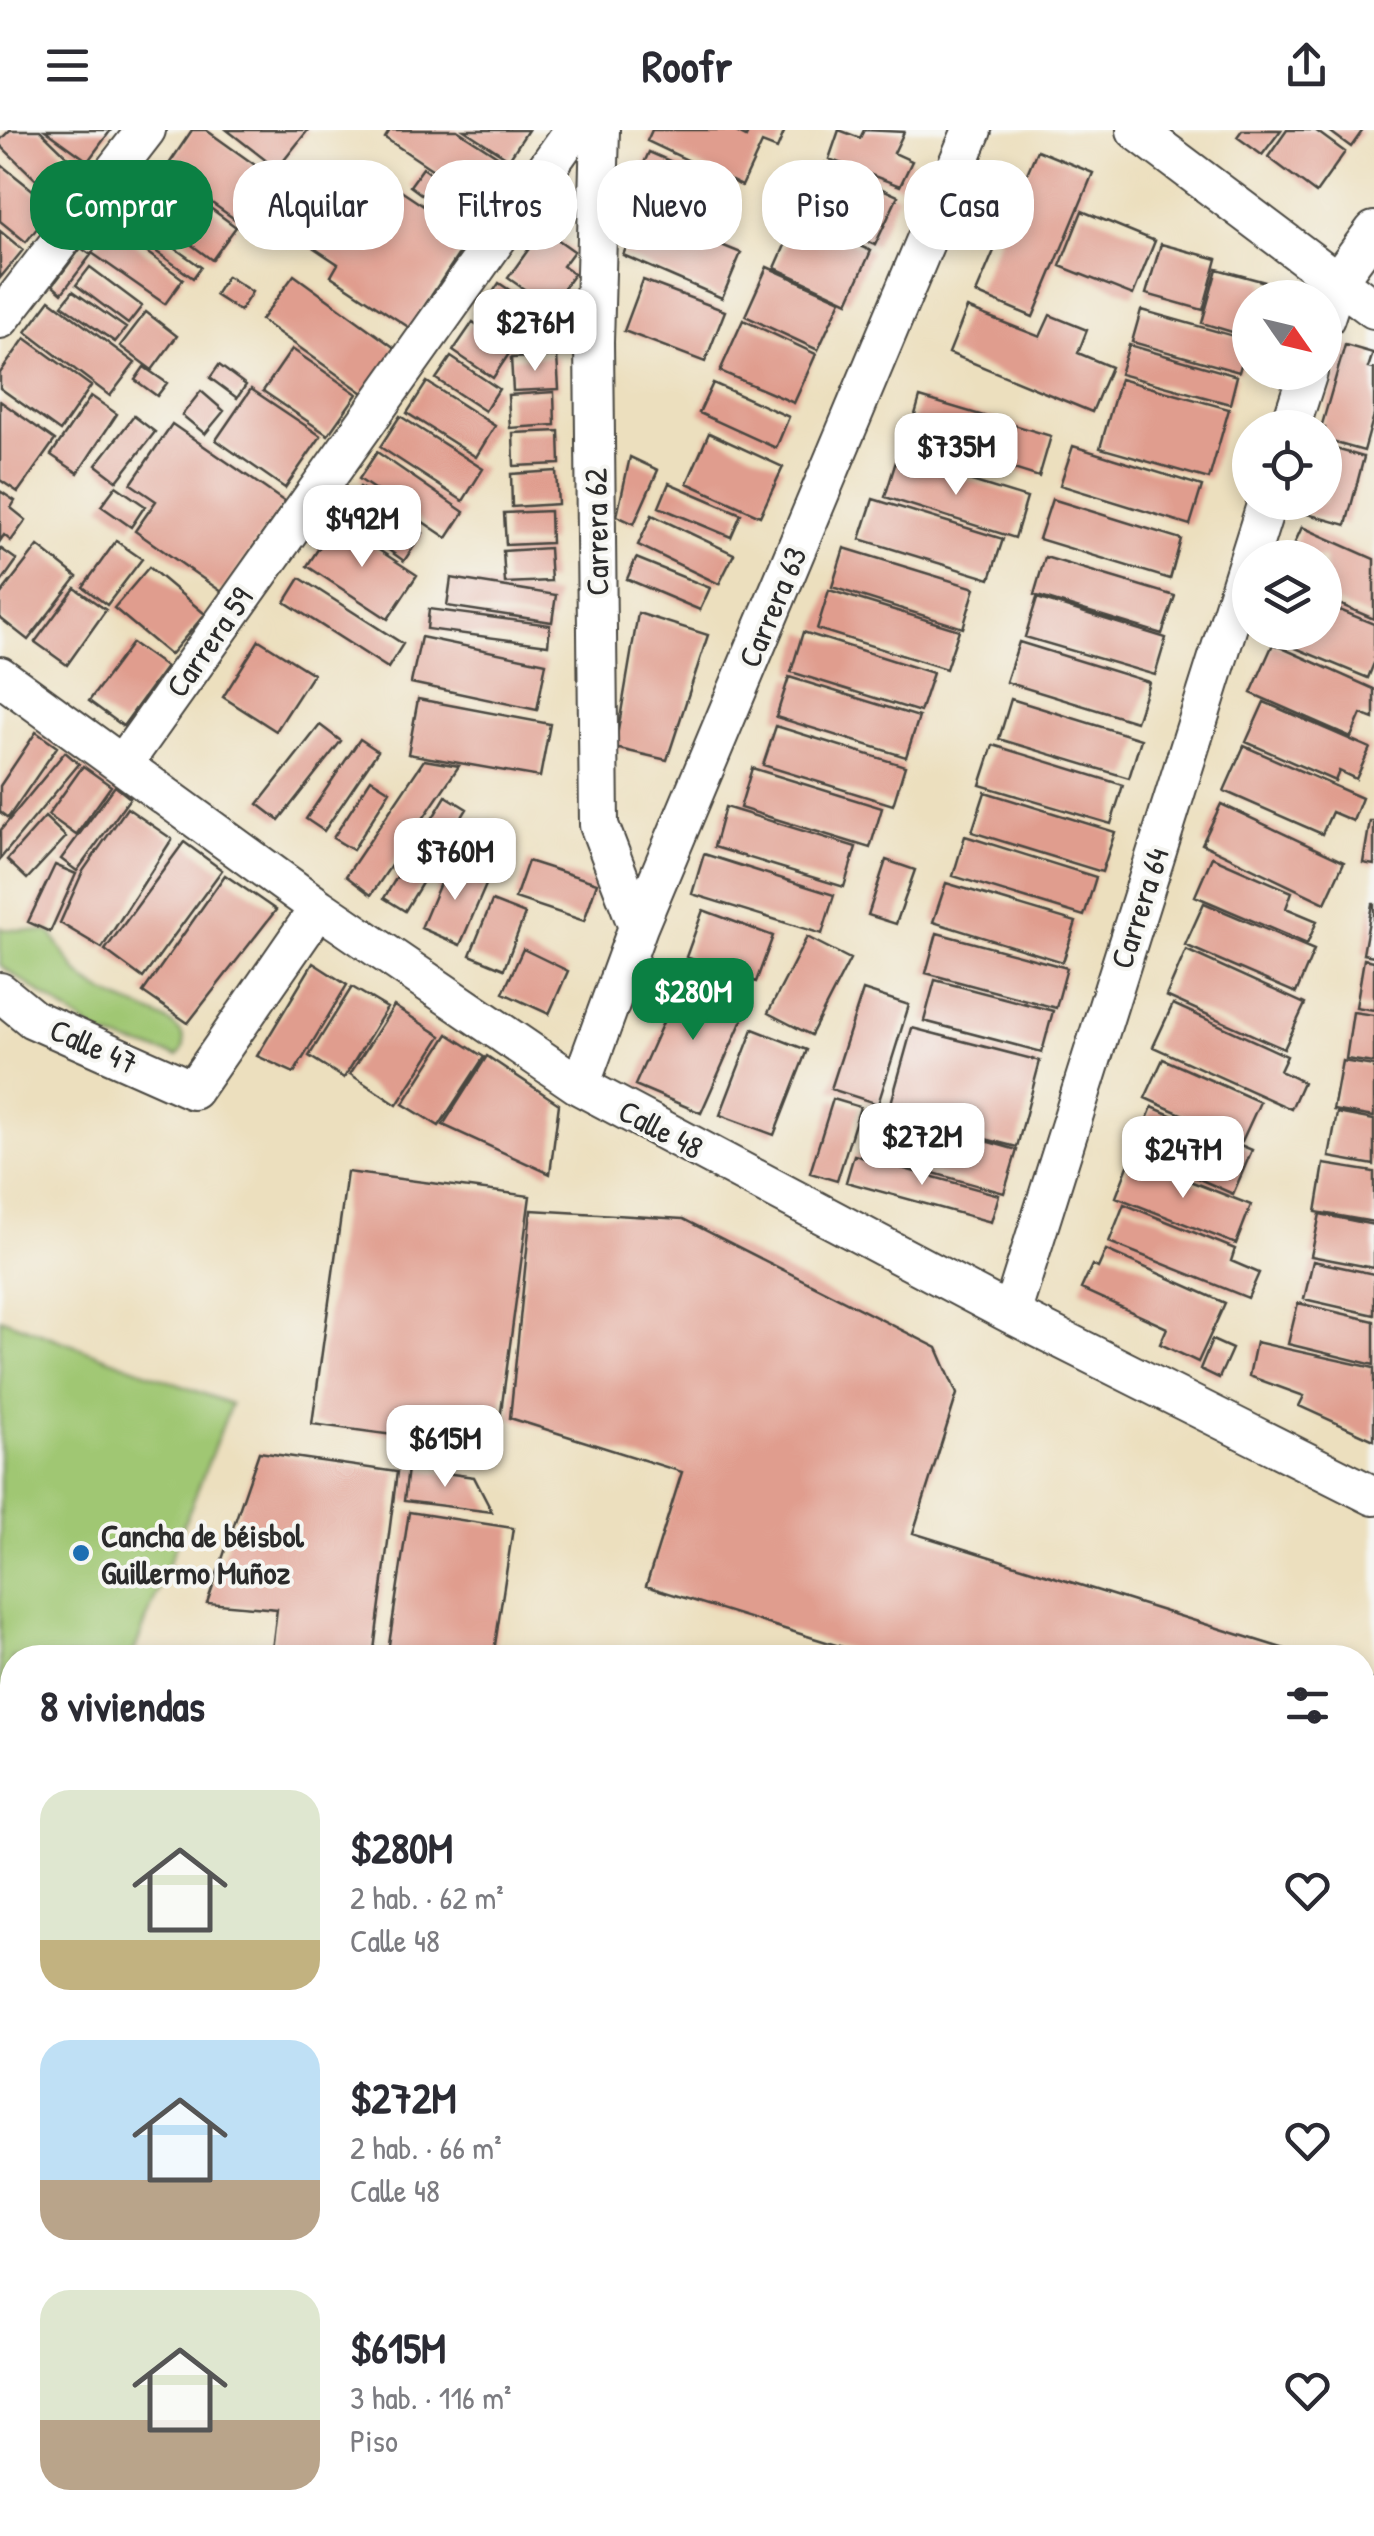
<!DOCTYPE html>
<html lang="es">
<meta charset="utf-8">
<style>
:root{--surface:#fff;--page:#f7f7f7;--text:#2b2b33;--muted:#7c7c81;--accent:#0b8043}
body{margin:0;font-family:"Patrick Hand",sans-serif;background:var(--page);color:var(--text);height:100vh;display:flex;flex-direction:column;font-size:38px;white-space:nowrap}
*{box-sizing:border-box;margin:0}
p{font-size:32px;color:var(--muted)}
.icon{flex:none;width:55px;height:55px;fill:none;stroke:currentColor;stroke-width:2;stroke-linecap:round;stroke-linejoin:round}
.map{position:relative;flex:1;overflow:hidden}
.details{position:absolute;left:0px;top:1515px;width:1375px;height:892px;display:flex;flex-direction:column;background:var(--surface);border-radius:40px 40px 0 0;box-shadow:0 5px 15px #0003}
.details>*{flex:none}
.top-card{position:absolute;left:30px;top:30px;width:1315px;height:90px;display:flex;gap:20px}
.needle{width:65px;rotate:124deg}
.buttons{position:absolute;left:1232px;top:150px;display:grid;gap:20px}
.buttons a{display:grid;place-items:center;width:110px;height:110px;border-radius:50%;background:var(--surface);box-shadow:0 5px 15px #0003;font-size:50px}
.price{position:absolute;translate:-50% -85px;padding:0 22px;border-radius:20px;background:#fff;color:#222;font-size:32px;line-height:65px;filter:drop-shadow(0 2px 5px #0008)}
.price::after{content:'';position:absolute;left:50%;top:60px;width:30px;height:22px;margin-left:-15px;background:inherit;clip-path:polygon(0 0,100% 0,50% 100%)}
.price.current{background:var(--accent);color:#fff}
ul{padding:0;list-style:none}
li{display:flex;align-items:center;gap:30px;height:250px;padding:0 40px}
li span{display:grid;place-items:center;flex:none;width:280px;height:200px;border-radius:30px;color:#555}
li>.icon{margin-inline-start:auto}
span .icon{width:120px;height:120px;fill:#fffc;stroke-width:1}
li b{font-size:42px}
h2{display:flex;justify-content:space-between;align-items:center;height:120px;padding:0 40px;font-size:42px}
.chip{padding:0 35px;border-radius:40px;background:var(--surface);box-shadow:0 5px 15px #0003;font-size:35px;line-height:90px}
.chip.current{background:var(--accent);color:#fff}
header{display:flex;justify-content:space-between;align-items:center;height:130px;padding:0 40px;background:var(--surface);font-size:45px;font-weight:700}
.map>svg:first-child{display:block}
.green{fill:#a0c773;stroke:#66794f;stroke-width:2.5}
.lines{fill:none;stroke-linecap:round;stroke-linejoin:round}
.stream{stroke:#4dbac7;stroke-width:11}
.building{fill:#e09d8e}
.minor-casing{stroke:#484641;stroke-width:42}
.highway-casing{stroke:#484641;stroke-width:60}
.path{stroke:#484641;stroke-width:6;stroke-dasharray:2.5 8;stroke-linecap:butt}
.minor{stroke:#fff;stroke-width:38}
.highway{stroke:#febc70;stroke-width:55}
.poi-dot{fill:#1f6fb2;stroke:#f6f6f2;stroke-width:4}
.labels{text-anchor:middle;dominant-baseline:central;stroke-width:8;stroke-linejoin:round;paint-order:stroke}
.street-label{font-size:32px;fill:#2b2b2b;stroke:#f6f6f2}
.poi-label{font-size:32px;font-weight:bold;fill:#2b2b2b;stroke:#f6f6f2;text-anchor:start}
</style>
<header><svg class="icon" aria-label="menu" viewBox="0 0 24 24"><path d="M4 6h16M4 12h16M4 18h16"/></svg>Roofr<svg class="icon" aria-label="share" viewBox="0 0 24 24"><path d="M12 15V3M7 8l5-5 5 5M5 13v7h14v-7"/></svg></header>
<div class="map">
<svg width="1374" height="2406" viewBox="0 0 1374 2406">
<rect width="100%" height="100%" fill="#f6f6f2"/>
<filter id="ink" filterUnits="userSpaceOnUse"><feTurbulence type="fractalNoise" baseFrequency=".01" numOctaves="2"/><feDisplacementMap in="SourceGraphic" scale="20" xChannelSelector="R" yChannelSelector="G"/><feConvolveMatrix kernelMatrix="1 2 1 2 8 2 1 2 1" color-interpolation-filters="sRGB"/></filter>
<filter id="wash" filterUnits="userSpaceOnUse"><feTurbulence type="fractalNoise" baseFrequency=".0048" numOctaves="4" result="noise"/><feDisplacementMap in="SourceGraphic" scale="40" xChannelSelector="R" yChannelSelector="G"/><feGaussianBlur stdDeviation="2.25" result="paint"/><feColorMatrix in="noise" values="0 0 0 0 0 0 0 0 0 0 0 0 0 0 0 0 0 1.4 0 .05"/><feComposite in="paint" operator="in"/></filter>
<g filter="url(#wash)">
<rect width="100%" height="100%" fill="#ecdfbe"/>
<!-- green -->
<path class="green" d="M0,797L3,799L50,802C60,816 70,835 82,847C92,856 110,866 122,871C141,879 204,897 178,926L102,906L0,835Z
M0,1188L231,1274L132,1527L12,1528V1629L0,1628Z"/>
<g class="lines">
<!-- stream -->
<path class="stream" d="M1135,2406L1138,2395"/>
</g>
<g id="blocks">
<!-- building -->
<path class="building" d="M10,0H40L85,44L58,71L0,15V10Z
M45,0H111L88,31Z
M192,0H206L269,45L236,90L165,40Z
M227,0H308L277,39Z
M390,0H457L511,35L486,75L385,8Z
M464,0H528L509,29Z
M652,0H732L746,7L749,0H785L777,19L762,13L742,56L647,11Z
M839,0L860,8L864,0L904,2L894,23L912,31L900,56L829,29Z
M1242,0H1281L1262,25L1237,7Z
M1287,0H1315L1345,22L1316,63L1268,27Z
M1328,0H1363L1351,17Z
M1037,20L1093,43L1033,187L976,163Z
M649,22L729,57L710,99L630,64Z
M825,33L898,66L875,115L802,83Z
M0,34L54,77L26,112L0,91Z
M365,37L470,107L410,198L331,146L338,134L302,110L321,81L358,105L372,83L346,66Z
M423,38L483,82L470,100L410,56Z
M159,40L236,97L212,130L135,73Z
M123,81L201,137L193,148L115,92Z
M1082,81L1155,111L1133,165L1060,136Z
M641,82L741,123L722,168L623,125Z
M797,88L871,121L848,172L775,138Z
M111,96L183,149L165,174L92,123Z
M543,99L574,121L563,136L574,144L550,177L508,148Z
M0,101L23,120L0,148Z
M1161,114L1217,129L1203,180L1146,164Z
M81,118L91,125L62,163L53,155Z
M90,137L142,176L128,194L76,155Z
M767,137L841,170L818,220L745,186Z
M1217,139L1265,152L1261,168H1250L1249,207L1202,193Z
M294,145L399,221L366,265L261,190Z
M227,146L252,162L240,181L215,165Z
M643,150L725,181L705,232L624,201Z
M499,153L554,190L532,222L478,185Z
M73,161L126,198L115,212L62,175Z
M50,170L135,233L110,266L26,202Z
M967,178L1040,207L1050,185L1087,200L1078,223L1111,237L1092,282L949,223Z
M1141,180L1248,210L1239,242L1132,212Z
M146,182L177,206L152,240L120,216Z
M743,190L816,224L794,273L720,241Z
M473,192L512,219L493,248L453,221Z
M25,208L91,256L60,301L0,258V243Z
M1129,215L1237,246L1230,274L1120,244Z
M1345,215L1373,223L1368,238L1374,239V285L1364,321L1325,310V298H1321Z
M292,219L357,264L328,305L263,261Z
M557,226L559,259L513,261L511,228Z
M451,227L499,259L485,281L436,249Z
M219,235L246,255L237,268L210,248Z
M144,237L167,253L157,266L135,250Z
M1120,249L1229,279L1209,349L1100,318Z
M427,252L495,296L476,327L407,283Z
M713,253L789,287L776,318L699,283Z
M251,259L321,306L285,358L216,310Z
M201,261L224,281L205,304L182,285Z
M554,262L555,295L510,298L508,265Z
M91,266L117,284L78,343L51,325Z
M920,267L1051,306L1039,347L909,306Z
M0,271L55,310L18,362L0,350Z
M134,286L155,302L117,351L96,335Z
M400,286L483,339L463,371L380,317Z
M172,294L285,372L222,462L135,401L156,371L131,354Z
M559,301L560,334L514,336L513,303Z
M709,303L783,337L760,386L687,353Z
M1073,316L1202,356L1190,395L1060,355Z
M1325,316L1364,327L1346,395L1300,382L1303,372H1325Z
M377,322L464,382L447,408L359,349Z
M630,327L658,340L634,394L617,386Z
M897,328L1027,368L1015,408L885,367Z
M556,341L558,374L512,377L511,344Z
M669,353L741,384L731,407L659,377Z
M116,356L145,376L131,397L101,376Z
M360,357L423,403L404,431L340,385Z
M0,361L15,371L11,378L26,390L11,411L4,405L0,411Z
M873,369L1003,409L990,449L860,409Z
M1052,369L1181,409L1170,449L1039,409Z
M550,381L551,413L506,415L504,383Z
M652,385L734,424L719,454L638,415Z
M336,392L417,445L388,489L307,436Z
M1302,397L1374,429V489L1325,468V428H1288Z
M116,411L142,429L107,475L83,457Z
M38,416L77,447L28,510L0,488V465Z
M0,418L17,430L0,454Z
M549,418L551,451L505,453L503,421Z
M844,418L975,458L963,498L832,457Z
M1045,427L1175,466L1162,504L1034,465Z
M636,428L710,458L700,480L627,449Z
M149,437L205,484L170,525L114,478Z
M300,448L403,514L388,538L285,472Z
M451,448L556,465L552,492L447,476Z
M75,458L106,480L67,535L35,512Z
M829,460L959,500L946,539L817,499Z
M1037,468L1166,508L1155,545L1025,507Z
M1325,474L1374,494V533L1368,548L1259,503L1325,502Z
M429,479L550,495L548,515L427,499Z
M638,483L708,505L667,630L615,618Z
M803,502L933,543L920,582L791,542Z
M421,507L546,533L537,580L411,553Z
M259,510L313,544L276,601L223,567Z
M1019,512L1149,552L1136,592L1006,552Z
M132,513L166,537L123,596L89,571Z
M1273,514L1374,559V589L1361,584L1351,607L1251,563Z
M789,547L919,587L906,627L776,587Z
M418,569L550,594L540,647L408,624Z
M1011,569L1141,609L1129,648L999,609Z
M1264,572L1370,618L1356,649L1339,641L1335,651L1246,612Z
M320,595L341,611L279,690L258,674Z
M776,596L905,636L893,675L763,635Z
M36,602L57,617L8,688L0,682V656Z
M360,609L378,621L324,701L306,689Z
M993,615L1123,655L1111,694L980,655Z
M1244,616L1362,668L1353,691L1332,682L1322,704L1224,661Z
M65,622L79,634L0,729V701Z
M424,630L459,636L371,765L346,746Z
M83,636L111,656L76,705L48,685Z
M752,638L882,678L870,718L740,678Z
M371,649L390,661L353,720L333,708Z
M115,656L130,668L77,741L61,729Z
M985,662L1115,702L1102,742L972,702Z
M446,666L467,679L405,781L384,768Z
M1221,674L1344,732L1325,773L1202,714Z
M725,677L856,717L844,757L714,717Z
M127,678L172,709L102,818L60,793L83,741Z
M45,687L66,707L27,749L7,730Z
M1370,691H1374V735L1363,733Z
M965,706L1096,747L1084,786L953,746Z
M184,712L222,740L143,848L105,820Z
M704,724L834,765L822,804L692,764Z
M1212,727L1292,762L1286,778L1317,791L1307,814L1195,766Z
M886,730L915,740L896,794L868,785Z
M528,731L597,753L584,791L515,768Z
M449,732L489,748L460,815L421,798Z
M55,735L76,744L50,802L28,792Z
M225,745L276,780L188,893L143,862Z
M946,753L1076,792L1063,832L933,792Z
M492,771L525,784L504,839L470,825Z
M1204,773L1314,820L1296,863L1185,815Z
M1372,774H1374V826L1363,824Z
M703,780L773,806L756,852L686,827Z
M937,803L1067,838L1056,878L926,843Z
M807,807L850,829L811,905L768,883Z
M523,819L568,841L549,884L503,863Z
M1186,820L1305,874L1284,919L1166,866Z
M1364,829L1374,831V880L1356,877Z
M313,833L347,855L294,943L257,926Z
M685,843L750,872L701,983L635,955Z
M935,850L1053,881L1042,922L924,891Z
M352,857L387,878L344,948L309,926Z
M863,860L909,875L878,974L831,959Z
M1173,874L1287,926L1280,941L1303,952L1291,979L1153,917Z
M394,876L441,906L397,975L350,944Z
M1353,882L1374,885V933L1346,929Z
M912,898L1040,931L1017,1017L925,994L1017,1020L1004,1063L866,1024L878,981L888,984Z
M753,899L807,920L774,1005L720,985Z
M448,904L484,927L439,996L403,974Z
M487,926L559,974L550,1044L443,995Z
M1163,929L1260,972L1242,1011L1145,968Z
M1342,931L1374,936V987L1333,980Z
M833,969L860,977L837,1051L810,1043Z
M1152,977L1252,1020L1233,1064L1134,1020Z
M1337,983L1374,990V1035L1329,1027Z
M854,1025L999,1065L991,1092L846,1052Z
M1131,1028L1251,1075L1236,1114L1116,1067Z
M1324,1034L1374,1042V1092L1316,1082Z
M347,1042L530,1066L496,1319L312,1294Z
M1124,1074L1235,1119L1231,1131L1259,1143L1248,1168L1109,1112Z
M531,1080L683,1089L937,1218L957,1264L913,1403L1314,1528H878L646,1456L682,1342L510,1288Z
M1320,1084L1374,1095V1138L1311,1126Z
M1106,1120L1225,1173L1198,1232L1160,1214L1167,1198L1081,1159L1092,1135L1098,1138Z
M1313,1131L1374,1144V1185L1304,1169Z
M1298,1173L1374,1191V1235L1288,1214Z
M1212,1210L1232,1219L1219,1248L1200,1239Z
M1256,1212L1374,1238V1310L1299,1276L1304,1266L1249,1246Z
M259,1322L397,1342L373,1528H271L277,1479L207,1473Z
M408,1338L474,1347L492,1382L404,1371Z
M409,1382L513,1398L493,1528H387Z
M12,1778V1892L0,1888V1812Z
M12,1976V2113L0,2111V2012Z
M0,2341L12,2343V2395H129L127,2406H33L0,2401Z
M160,2395H342L426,2403L425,2406H159Z"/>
</g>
</g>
<g filter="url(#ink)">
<use href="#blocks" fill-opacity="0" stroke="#484641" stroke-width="2.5"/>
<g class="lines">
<!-- minor casing -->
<g class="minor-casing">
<path id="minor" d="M600,0L594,212L599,695L638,797
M1136,0L1374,179
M1325,188L1337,151L1374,101
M0,189L146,0
M1290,298L1308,242
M0,546L319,778L580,956L1011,1184L1374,1366
M123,634L574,0
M0,862L33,889L193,960L319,778
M580,956L638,797L972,0
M1011,1184L1267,372
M1362,1608L1374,1569
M1362,2205L1374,2167
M1362,2265L1374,2281
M1251,2395L1259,2406"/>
</g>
<!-- highway casing -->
<g class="highway-casing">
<path id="highway" d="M0,2204L12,2206
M0,2282L12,2283
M739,2395L781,2406
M976,2395L997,2406"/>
</g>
<!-- path -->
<path class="path" d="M474,2395L566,2406
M503,2406L506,2395"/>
<!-- minor -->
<use href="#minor" class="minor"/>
<!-- highway -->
<use href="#highway" class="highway"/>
</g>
</g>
<!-- markers -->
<circle class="poi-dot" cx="81" cy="1423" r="10"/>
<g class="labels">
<!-- street labels -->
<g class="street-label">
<text transform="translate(596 402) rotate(-91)">Carrera 62</text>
<text transform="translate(772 477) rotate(-67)">Carrera 63</text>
<text transform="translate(209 512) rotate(-55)">Carrera 59</text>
<text transform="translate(1139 778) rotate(-72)">Carrera 64</text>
<text transform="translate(94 916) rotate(24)">Calle 47</text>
<text transform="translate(661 999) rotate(28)">Calle 48</text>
</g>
<!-- poi labels -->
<g class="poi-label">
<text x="101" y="1405">Cancha de béisbol<tspan x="101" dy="37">Guillermo Muñoz</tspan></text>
</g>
</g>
</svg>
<div class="buttons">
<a><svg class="needle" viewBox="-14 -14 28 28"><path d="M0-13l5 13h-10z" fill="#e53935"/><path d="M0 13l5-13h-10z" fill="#7c7c81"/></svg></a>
<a><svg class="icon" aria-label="locate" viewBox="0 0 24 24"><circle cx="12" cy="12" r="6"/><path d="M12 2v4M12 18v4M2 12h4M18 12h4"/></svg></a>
<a><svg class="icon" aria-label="layers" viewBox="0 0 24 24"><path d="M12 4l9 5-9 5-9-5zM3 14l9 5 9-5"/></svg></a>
</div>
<b class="price" style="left:535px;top:244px">$276M</b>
<b class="price" style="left:956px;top:368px">$735M</b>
<b class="price" style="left:362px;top:440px">$492M</b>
<b class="price" style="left:455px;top:773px">$760M</b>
<b class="price current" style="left:693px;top:913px">$280M</b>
<b class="price" style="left:922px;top:1058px">$272M</b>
<b class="price" style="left:1183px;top:1071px">$247M</b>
<b class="price" style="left:445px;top:1360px">$615M</b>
<div class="top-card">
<a class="chip current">Comprar</a>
<a class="chip">Alquilar</a>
<a class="chip">Filtros</a>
<a class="chip">Nuevo</a>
<a class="chip">Piso</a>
<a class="chip">Casa</a>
</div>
<section class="details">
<h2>8 viviendas<svg class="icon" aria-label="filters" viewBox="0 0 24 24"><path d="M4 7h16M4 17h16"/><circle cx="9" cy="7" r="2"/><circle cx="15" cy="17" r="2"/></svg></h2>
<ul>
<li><span style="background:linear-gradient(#dfe7d0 75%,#c2b280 0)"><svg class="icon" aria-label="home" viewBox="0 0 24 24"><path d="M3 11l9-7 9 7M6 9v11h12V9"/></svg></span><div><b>$280M</b><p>2 hab. · 62 m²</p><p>Calle 48</p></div><svg class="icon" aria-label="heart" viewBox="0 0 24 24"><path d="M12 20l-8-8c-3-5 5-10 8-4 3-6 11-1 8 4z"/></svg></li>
<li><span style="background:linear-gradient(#bfe0f5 70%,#b9a48a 0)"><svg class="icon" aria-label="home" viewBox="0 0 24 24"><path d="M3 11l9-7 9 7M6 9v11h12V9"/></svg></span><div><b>$272M</b><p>2 hab. · 66 m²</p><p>Calle 48</p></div><svg class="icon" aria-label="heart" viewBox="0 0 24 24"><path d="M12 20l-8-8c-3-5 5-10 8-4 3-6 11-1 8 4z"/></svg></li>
<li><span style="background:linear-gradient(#dfe7d0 65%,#b9a48a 0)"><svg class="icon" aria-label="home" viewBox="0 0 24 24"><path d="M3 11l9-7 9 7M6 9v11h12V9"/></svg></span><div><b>$615M</b><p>3 hab. · 116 m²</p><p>Piso</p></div><svg class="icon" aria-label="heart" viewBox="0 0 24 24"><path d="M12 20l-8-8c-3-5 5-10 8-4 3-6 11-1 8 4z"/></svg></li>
</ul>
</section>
</div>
